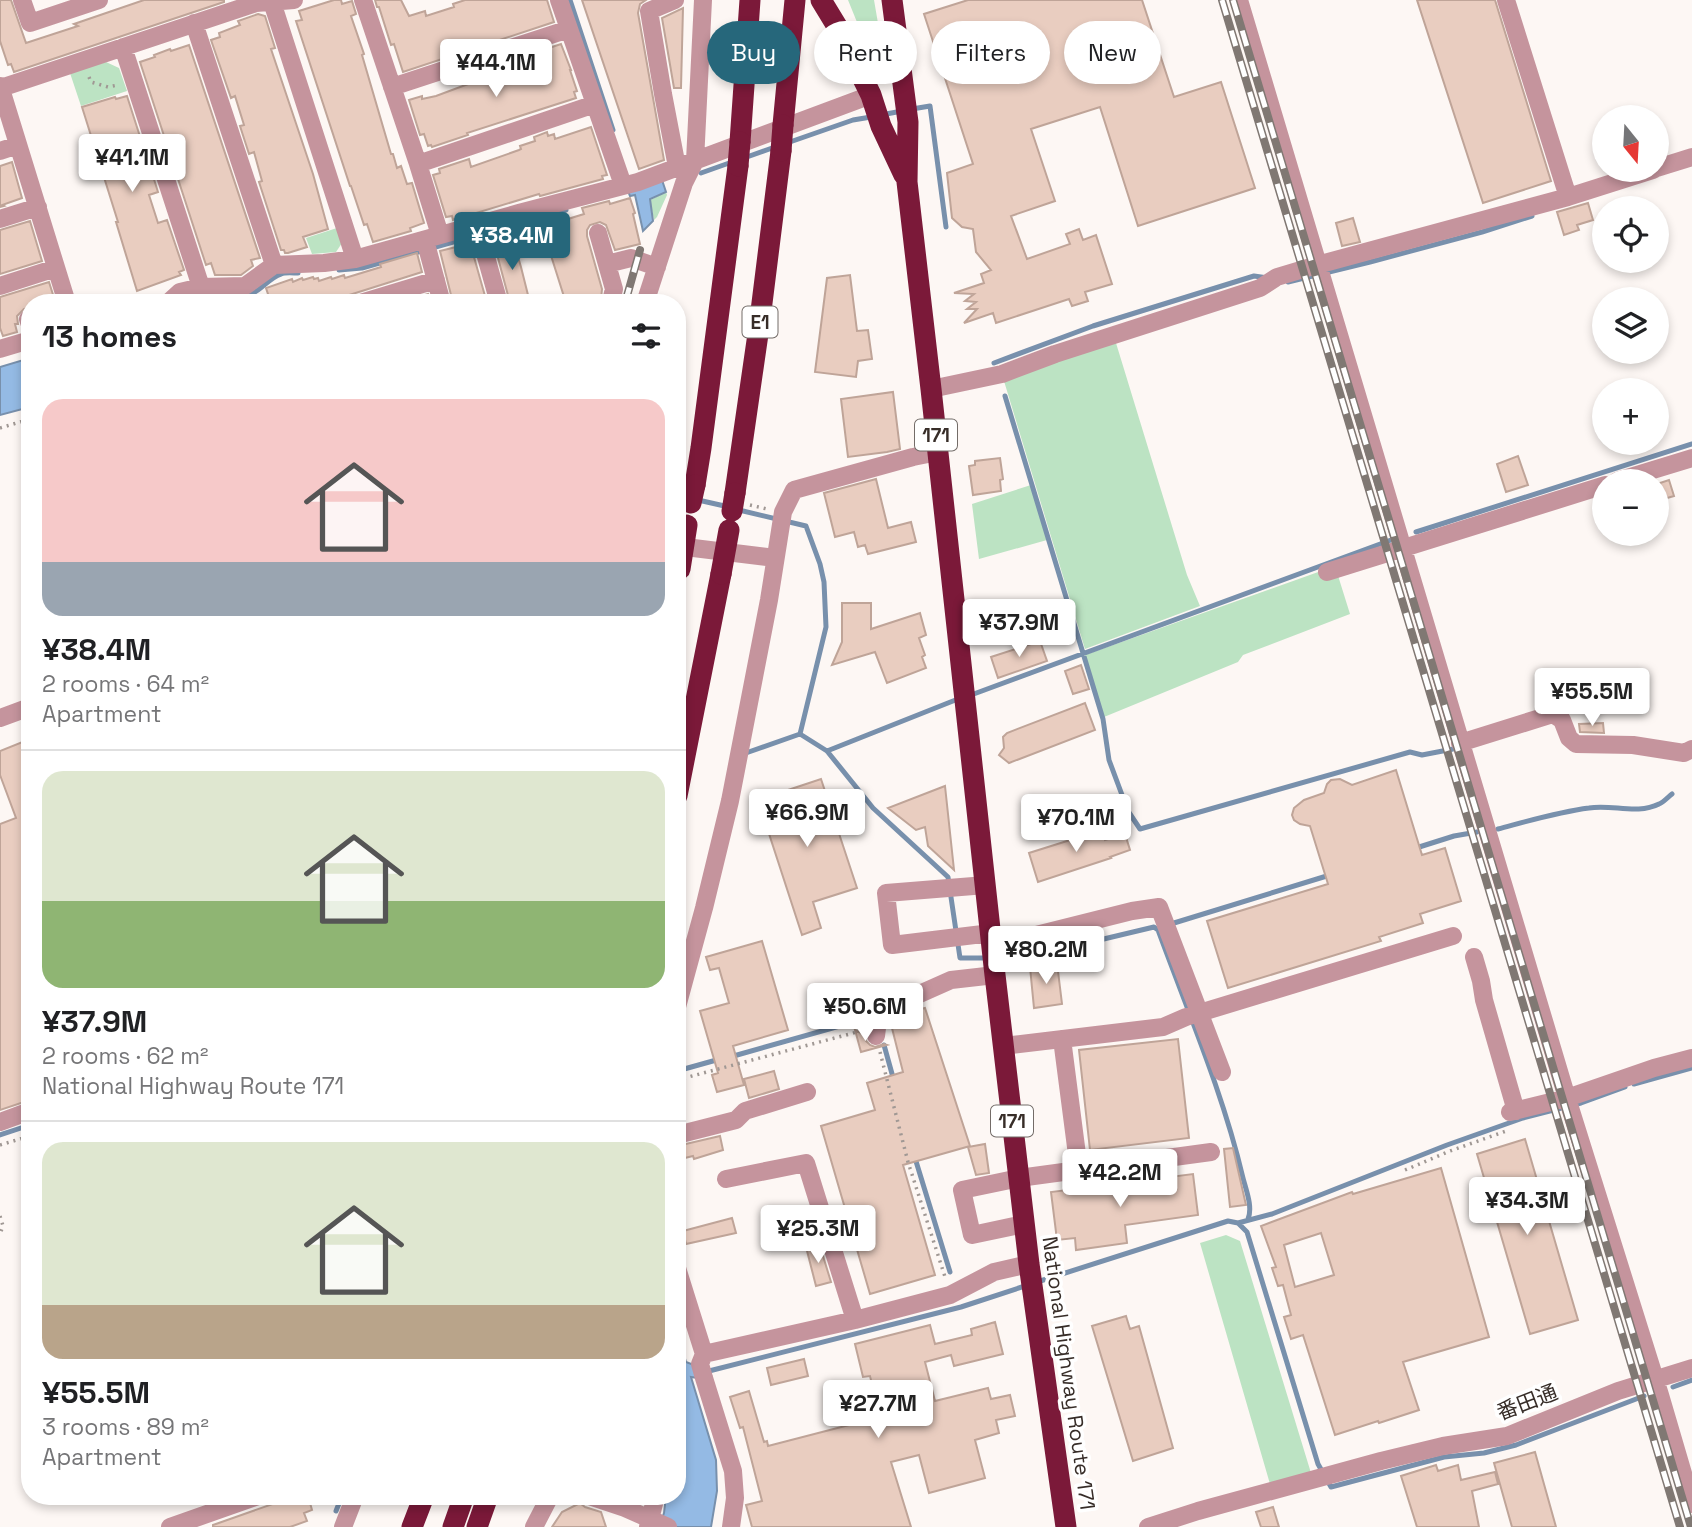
<!DOCTYPE html>
<meta charset="utf-8">
<style>
:root{--surface:#fff;--page:#f2f2f2;--text:#202124;--muted:#757577;--line:#e0e0e0;--accent:#26677b}
body{margin:0;font-family:"Space Grotesk","Noto Sans JP",sans-serif;background:var(--page);color:var(--text);height:100vh;display:flex;flex-direction:column;font-size:26px;white-space:nowrap}
*{box-sizing:border-box;margin:0}
p{font-size:23px;color:var(--muted)}
.icon{flex:none;width:38px;height:38px;fill:none;stroke:currentColor;stroke-width:2;stroke-linecap:round;stroke-linejoin:round}
.map{position:relative;flex:1;overflow:hidden}
.drawer{position:absolute;left:21px;top:294px;width:665px;height:1211px;display:flex;flex-direction:column;background:var(--surface);border-radius:28px;box-shadow:0 4px 10px #0003}
.drawer>*{flex:none}
.banner{position:absolute;left:707px;top:21px;width:665px;height:63px;display:flex;gap:14px}
.needle{width:46px;rotate:162deg}
.controls{position:absolute;left:1592px;top:105px;display:grid;gap:14px}
.controls a{display:grid;place-items:center;width:77px;height:77px;border-radius:50%;background:var(--surface);box-shadow:0 4px 10px #0003;font-size:35px}
.price{position:absolute;translate:-50% -60px;padding:0 16px;border-radius:7px;background:#fff;color:#222;font-size:23px;line-height:46px;filter:drop-shadow(0 2px 4px #0008)}
.price::after{content:'';position:absolute;left:50%;top:42px;width:21px;height:16px;margin-left:-10px;background:inherit;clip-path:polygon(0 0,100% 0,50% 100%)}
.price.active{background:var(--accent);color:#fff}
ul{padding:0;list-style:none}
li{display:grid;align-content:center;gap:14px;height:371px;padding:0 21px}
li+li{border-top:2px solid var(--line)}
li span{display:grid;place-items:center;height:217px;border-radius:21px;color:#555}
li>.icon{margin-inline-start:auto}
span .icon{width:126px;height:126px;fill:#fffc;stroke-width:1}
li b{font-size:30px}
h2{display:flex;justify-content:space-between;align-items:center;height:84px;padding:0 21px;font-size:30px}
.chip{padding:0 24px;border-radius:32px;background:var(--surface);box-shadow:0 4px 10px #0003;font-size:24px;line-height:63px}
.chip.active{background:var(--accent);color:#fff}
.map>svg:first-child{display:block}
.green{fill:#bce3c3}
.water{fill:#94bae4;stroke:#7890ac;stroke-width:2}
.lines{fill:none;stroke-linecap:round;stroke-linejoin:round}
.stream{stroke:#7890ac;stroke-width:5}
.building{fill:#e9cdc0;stroke:#bfa498;stroke-width:2;fill-rule:evenodd}
.path{stroke:#a09894;stroke-width:3.5;stroke-dasharray:2 5;stroke-linecap:butt}
.minor{stroke:#c5949d;stroke-width:18}
.highway{stroke:#7b1939;stroke-width:21}
.rail-casing{stroke:#807873;stroke-width:8}
.rail{stroke:#fff;stroke-width:5;stroke-dasharray:16;stroke-linecap:butt}
.highway-bridge{stroke:#7b1939;stroke-width:21}
.labels{text-anchor:middle;dominant-baseline:central;stroke-width:7;stroke-linejoin:round;paint-order:stroke}
.shield{fill:#fff;stroke:#736c68;stroke-width:2}
.shield-label{font-size:19px;font-weight:bold;fill:#372d28}
.street-label{font-size:21px;fill:#372d28;stroke:#fff}
</style>
<div class="map">
<svg width="1692" height="1527" viewBox="0 0 1692 1527">
<rect width="100%" height="100%" fill="#fdf7f4"/>
<!-- green -->
<path class="green" d="M848,0H874L885,64L884,69L881,71L876,69Z
M106,62L119,68L127,91L81,106L70,73Z
M666,192L667,195L657,217L654,220L650,200Z
M337,228L342,243L336,252L312,254L306,238Z
M1116,343L1187,575L1200,606L1085,649L1004,381L1061,360Z
M1031,485L1047,540L979,559L972,504Z
M1335,566L1350,614L1243,655L1238,662L1104,717L1085,655Z
M1226,1235L1240,1241L1311,1473L1270,1484L1200,1243Z"/>
<!-- water -->
<path class="water" d="M661,177L666,192L650,199L653,221L643,231L635,195L630,196L628,191Z
M30,358V407L0,415V367Z
M677,1331L686,1362L694,1365L698,1378L691,1377L716,1460L717,1491L711,1527H659L664,1513L666,1496H677Z"/>
<g class="lines">
<!-- stream -->
<path class="stream" d="M570,0L613,130
M912,109L930,106L946,227
M881,115L902,111
M787,143L853,120L871,117
M744,158L775,147
M701,173L732,162
M339,270L362,268L566,210
M1288,282L1370,262L1482,232L1532,216
M181,303C202,291 225,300 248,295C261,292 268,278 281,274C285,272 293,273 298,273
M994,363L1093,326L1254,276L1268,278
M1005,396L1103,719L1109,760L1128,811L1140,829L1410,752L1422,755L1453,749
M677,495L688,498
M698,500L729,507
M739,510L806,526L820,564L824,582L826,627L800,734
M1416,532L1692,444
M971,695L1391,540
M827,751L958,699
M743,754L800,734L827,751L873,808L948,877L960,958H989
M1498,829C1528,821 1558,812 1589,808C1612,804 1637,815 1659,804C1664,802 1668,797 1672,794
M1416,848L1454,836L1477,832
M1174,923L1330,875
M999,958H1024L1154,927L1158,930C1188,1012 1223,1093 1243,1178C1246,1190 1253,1207 1248,1219
M884,1045L894,1081
M730,1057L868,1018
M677,1071L720,1059
M1634,1084L1692,1068
M0,1135L30,1125
M915,1158L950,1272
M1238,1223L1272,1214L1447,1145L1523,1118L1581,1103L1625,1087
M1037,1282L1228,1221L1238,1223L1247,1232L1318,1464L1331,1487L1444,1457L1484,1453L1516,1445L1644,1396
M706,1370L709,1371L961,1307L1028,1285
M1673,1387L1692,1380
M336,1511L342,1496"/>
</g>
<!-- building -->
<path class="building" d="M0,0H11L26,43L78,26L74,24L144,0H224V2L14,72L11,64L8,65L0,41Z
M334,0H341L342,4L352,1L356,14L351,16L364,54L362,55L391,154H393L397,168L401,166L407,184L412,183L424,223L410,228L411,231L373,242L367,224L364,225L351,186H350L296,21L302,20L299,11Z
M375,0H401L409,16L425,11L426,16L454,7L453,4L465,0H547L554,22L403,72L394,44L391,45L379,7H377Z
M582,0H646L640,4L638,13L664,160L639,169Z
M968,0H1142L1174,97L1221,82L1255,188L1138,226L1100,107L1031,129L1055,201L1011,216L1027,259L1070,244L1066,234L1079,229L1083,240L1096,235L1112,284L1085,292L1088,301L1072,306L1069,299L996,323L993,313L964,323L977,309H967L976,302L965,301L974,294L954,293L984,283L981,274L991,270L976,252L973,229L962,227L952,218L947,173L973,164L924,14Z
M1417,0H1495L1551,181L1483,203Z
M683,8L681,88H674L662,18Z
M258,14L265,16L275,48L271,49L313,174L328,229L303,237L307,247L288,253H285L284,250H281L259,182L262,181L254,152L249,154L240,126L244,125L235,96L231,98L211,40L220,37L219,33L240,25L238,21Z
M561,44L571,70H570L577,91L574,92L576,98L467,133L468,135L432,147L431,145L428,146L424,134L420,135L409,100L422,96V99L436,96L479,80L491,76L492,77L518,68L517,66L548,56L546,49Z
M189,45L260,258L251,260L253,266L241,275H215L211,263L206,265L205,262L140,62L155,57L154,55L170,49L171,51Z
M127,96L143,146L134,150L143,176L152,173L158,192L149,195L158,223L167,220L184,270L179,272L181,275L137,291L116,222H118L82,107L115,97L116,99Z
M591,127L607,175L602,176L603,179L540,196L539,194L453,220L452,216L446,217L433,175L440,173L439,169L469,159L471,167L519,150L521,149L520,146L535,141L534,137L547,132L548,136L554,134L555,139Z
M12,162L22,198L2,205L4,206L0,207V166Z
M630,198L635,213L633,214L640,244L615,250L606,225L600,222L590,225L587,230V236L602,289L601,299L603,303H566L542,227L584,214L582,208L609,201L610,204Z
M1588,203L1593,220L1577,225L1579,230L1564,235L1557,212Z
M1353,218L1360,242L1342,246L1336,223Z
M30,221L42,261L0,274V230Z
M512,237L521,267L530,303H510L494,243Z
M468,244L470,250H472L487,303H453L440,251Z
M417,253L422,272L324,303H271L266,288L292,279L293,282L302,278L303,280L313,277L314,279L318,278L319,281L331,277L332,279L344,275L345,278L381,267L380,264Z
M850,275L857,331L868,330L872,359L858,361L856,377L815,372L827,278Z
M49,282L55,301L50,303H30V308L24,309L17,316L18,324H15L17,332L3,336L0,328V297Z
M428,294L430,303H400Z
M893,392L900,449L887,452L848,457L841,399Z
M1518,456L1528,485L1506,492L1497,464Z
M1000,458L1003,479L1000,480L1001,491L973,495L969,466L975,465V461Z
M876,479L888,528L911,522L916,542L868,554L865,545L858,547L854,532L835,537L824,493Z
M1669,480L1674,496L1657,501V484Z
M842,603H871V629L920,613L926,635L919,638L925,655L922,657L926,668L887,683L875,652L832,665L842,642Z
M1040,641L1047,661L998,678L991,657Z
M1081,665L1089,689L1073,694L1065,671Z
M1085,703L1095,730L1009,763L999,755L1004,748L1003,737L1007,733Z
M1603,723L1604,733L1580,732L1579,724Z
M30,739V1100L0,1110V824L16,818L0,775V751Z
M1396,770L1422,855L1445,848L1461,901L1420,914L1423,923L1379,937L1381,941L1228,988L1207,921L1328,884L1310,826L1300,824L1294,820L1292,815L1294,808L1304,800L1324,793L1327,784L1331,780L1340,779L1352,785Z
M821,779L857,888L813,902L821,928L802,935L758,800Z
M945,786L954,870L928,846L925,827L916,830L888,808Z
M1102,830L1105,840L1125,834L1130,850L1110,857L1111,858L1038,882L1029,853Z
M762,941L788,1030L733,1046L744,1085L717,1092L712,1075L718,1073L700,1011L729,1003L719,968L710,970L706,957Z
M1057,963L1062,1004L1034,1008L1030,967Z
M925,1008L970,1146L903,1165L935,1275L870,1294L821,1126L875,1110L867,1083L903,1072L890,1020L905,1013Z
M855,1030L865,1035L866,1041L870,1045L875,1047L884,1044L887,1045L861,1052Z
M1178,1039L1189,1138L1090,1150L1079,1050Z
M774,1071L779,1089L749,1098L744,1079Z
M720,1136L723,1150L694,1159L693,1156L677,1160V1146Z
M1525,1139L1578,1320L1530,1334L1477,1154Z
M985,1144L989,1173L976,1175L968,1147Z
M1233,1148L1246,1205L1230,1207L1224,1149Z
M1441,1168L1489,1337L1403,1362L1419,1410L1379,1423L1378,1421L1335,1435L1303,1335L1291,1339L1284,1317L1291,1315L1283,1285L1278,1286L1272,1268L1276,1267L1261,1226L1352,1192L1353,1194ZM1321,1233L1334,1275L1295,1287L1284,1245Z
M1193,1174L1198,1215L1125,1225L1127,1243L1076,1250L1075,1238L1057,1240L1051,1192Z
M732,1218L736,1233L686,1244L683,1231Z
M819,1243L831,1282L816,1286L806,1247Z
M1126,1316L1130,1329L1139,1326L1173,1448L1133,1461L1092,1326Z
M995,1322L1003,1354L954,1366L951,1355L925,1362L935,1401L988,1388L991,1399L1010,1395L1015,1416L996,1420L999,1433L975,1440L985,1478L929,1493L919,1455L891,1462L911,1527H752L746,1505L762,1501L743,1427L740,1428L730,1397L749,1391L764,1442L767,1441L768,1446L880,1417L870,1376L863,1377L855,1344L930,1325L935,1344L972,1335L971,1329Z
M804,1359L808,1376L771,1385L767,1368Z
M1535,1452L1556,1527H1512L1494,1463Z
M1436,1465L1438,1471L1458,1465L1461,1480L1495,1472L1498,1484L1472,1491L1479,1527H1417L1401,1476Z
M306,1496H308L312,1510L304,1513L307,1521L290,1527H213V1525L284,1500L285,1503Z
M580,1503L585,1507L601,1512L606,1527H552L562,1512Z
M1273,1507L1279,1527H1261L1256,1512Z"/>
<g class="lines">
<!-- path -->
<path class="path" d="M89,77L91,82L108,87L118,85
M0,428L30,419
M750,505L767,509
M880,1052L908,1162L946,1280
M677,1080L861,1031
M0,1145L30,1136
M1405,1170L1450,1151L1509,1130
M0,1216L3,1226L0,1234"/>
<!-- minor -->
<path class="minor" d="M22,0L30,23L99,0
M363,0L418,164L440,235
M559,0L623,185
M675,0L649,11L663,94L677,167
M1239,0L1567,1098L1660,1395L1692,1504
M1506,0L1568,197
M272,2L355,259
M194,23L274,265
M123,47L201,287
M0,86L67,303
M392,87L569,29
M1,88L256,3L294,0
M0,151L18,145
M418,164L595,104
M1657,168L1692,157
M0,219L38,207
M477,225L499,303
M598,233L614,289L612,297
M425,240L442,303
M607,264L631,258L657,267
M0,286L56,268
M168,303L180,292L201,287L245,286L274,265L324,263L355,259L519,213L638,182L871,95
M360,303L436,280
M645,303L684,183L695,161L703,0
M28,319L30,325
M0,349L30,340
M931,389L1002,374L1055,354L1260,288L1277,277L1317,265L1568,197L1653,170
M1617,481L1692,458
M677,546L775,558
M1327,572L1605,485
M0,718L30,707
M1460,743L1553,714L1562,720L1569,738L1576,744L1633,745L1684,753L1692,749
M986,885L886,893L892,945L991,933
M992,946L1132,911L1159,907L1222,1072
M1474,957L1481,981L1484,1000L1516,1111
M677,1007L704,908L730,801L769,600L783,512L794,490L913,457L938,452
M876,1036L879,1012L951,980L995,975
M1062,1039L1079,1170
M1003,1046L1163,1027L1186,1017L1453,936
M1510,1112L1567,1098L1654,1068L1692,1058
M0,1122L30,1111
M677,1133L681,1134L736,1120L745,1111L807,1092
M726,1179L806,1163L855,1320
M1024,1224L972,1235L962,1190L1019,1178L1211,1152
M677,1268L704,1354L700,1364L704,1378L733,1471L735,1498L731,1527
M704,1354L855,1320L950,1295L994,1272L1029,1264
M589,1496L625,1508L668,1527
M170,1527L258,1496
M343,1527L355,1496
M534,1527L550,1496
M648,1527L656,1496
M1148,1527L1198,1511L1381,1461L1443,1446L1507,1436L1618,1391L1692,1368"/>
<!-- highway -->
<path class="highway" d="M821,0L838,28L871,95L881,126L904,175
M892,0L908,122L907,182L931,389L995,975L1029,1264L1066,1527
M783,125L795,0
M740,142L750,0
M695,485L701,448L738,166
M735,493L759,327L781,151
M677,796L721,574
M412,1527L424,1496
M453,1527L464,1496
M477,1527L488,1496"/>
<!-- rail casing -->
<g class="rail-casing">
<path id="rail" d="M1222,0L1680,1527
M1233,0L1691,1527
M625,303L640,250"/>
</g>
<!-- rail -->
<use href="#rail" class="rail"/>
<!-- highway-bridge -->
<path class="highway-bridge" d="M781,151L783,125
M738,166L740,142
M691,503L695,485
M732,511L735,493
M680,569L687,525
M721,574L729,530"/>
</g>
<g class="labels">
<!-- shield labels -->
<g class="shield">
<rect x="742.5" y="306.5" width="35" height="31" rx="5"/>
<rect x="915" y="419.5" width="42" height="31" rx="5"/>
<rect x="991" y="1105.5" width="42" height="31" rx="5"/>
</g>
<g class="shield-label">
<text x="760" y="322">E1</text>
<text x="936" y="435">171</text>
<text x="1012" y="1121">171</text>
</g>
<!-- street labels -->
<g class="street-label">
<text transform="translate(1069 1373) rotate(82)">National Highway Route 171</text>
<text transform="translate(1527 1402) rotate(-21)">番田通</text>
</g>
</g>
</svg>
<div class="controls">
<a><svg class="needle" viewBox="-14 -14 28 28"><path d="M0-13l5 13h-10z" fill="#e53935"/><path d="M0 13l5-13h-10z" fill="#757577"/></svg></a>
<a><svg class="icon" aria-label="locate" viewBox="0 0 24 24"><circle cx="12" cy="12" r="6"/><path d="M12 2v4M12 18v4M2 12h4M18 12h4"/></svg></a>
<a><svg class="icon" aria-label="layers" viewBox="0 0 24 24"><path d="M12 4l9 5-9 5-9-5zM3 14l9 5 9-5"/></svg></a>
<a>+</a>
<a>−</a>
</div>
<b class="price" style="left:496px;top:99px">¥44.1M</b>
<b class="price" style="left:132px;top:194px">¥41.1M</b>
<b class="price active" style="left:512px;top:272px">¥38.4M</b>
<b class="price" style="left:1019px;top:659px">¥37.9M</b>
<b class="price" style="left:1592px;top:728px">¥55.5M</b>
<b class="price" style="left:807px;top:849px">¥66.9M</b>
<b class="price" style="left:1076px;top:854px">¥70.1M</b>
<b class="price" style="left:1046px;top:986px">¥80.2M</b>
<b class="price" style="left:865px;top:1043px">¥50.6M</b>
<b class="price" style="left:1120px;top:1209px">¥42.2M</b>
<b class="price" style="left:1527px;top:1237px">¥34.3M</b>
<b class="price" style="left:818px;top:1265px">¥25.3M</b>
<b class="price" style="left:878px;top:1440px">¥27.7M</b>
<div class="banner">
<a class="chip active">Buy</a>
<a class="chip">Rent</a>
<a class="chip">Filters</a>
<a class="chip">New</a>
</div>
<section class="drawer">
<h2>13 homes<svg class="icon" aria-label="filters" viewBox="0 0 24 24"><path d="M4 7h16M4 17h16"/><circle cx="9" cy="7" r="2"/><circle cx="15" cy="17" r="2"/></svg></h2>
<ul>
<li><span style="background:linear-gradient(#f6c9c9 75%,#9aa5b1 0)"><svg class="icon" aria-label="home" viewBox="0 0 24 24"><path d="M3 11l9-7 9 7M6 9v11h12V9"/></svg></span><div><b>¥38.4M</b><p>2 rooms · 64 m²</p><p>Apartment</p></div></li>
<li><span style="background:linear-gradient(#dfe7d0 60%,#8fb573 0)"><svg class="icon" aria-label="home" viewBox="0 0 24 24"><path d="M3 11l9-7 9 7M6 9v11h12V9"/></svg></span><div><b>¥37.9M</b><p>2 rooms · 62 m²</p><p>National Highway Route 171</p></div></li>
<li><span style="background:linear-gradient(#dfe7d0 75%,#b9a48a 0)"><svg class="icon" aria-label="home" viewBox="0 0 24 24"><path d="M3 11l9-7 9 7M6 9v11h12V9"/></svg></span><div><b>¥55.5M</b><p>3 rooms · 89 m²</p><p>Apartment</p></div></li>
</ul>
</section>
</div>
